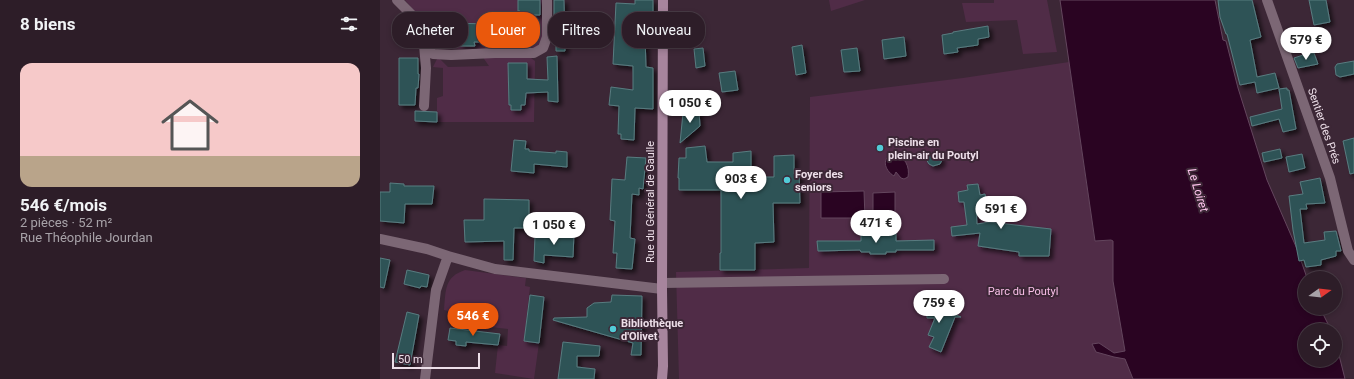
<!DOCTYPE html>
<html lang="fr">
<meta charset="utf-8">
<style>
:root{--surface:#2d1d28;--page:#352630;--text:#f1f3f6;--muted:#a7a2a8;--line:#483b45;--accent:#ea580c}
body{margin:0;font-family:Roboto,sans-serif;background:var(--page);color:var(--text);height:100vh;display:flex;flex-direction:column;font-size:15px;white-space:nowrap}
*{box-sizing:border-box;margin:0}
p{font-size:13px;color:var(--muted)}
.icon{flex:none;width:22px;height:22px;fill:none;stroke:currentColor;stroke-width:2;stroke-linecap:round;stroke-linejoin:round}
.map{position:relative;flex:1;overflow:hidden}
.side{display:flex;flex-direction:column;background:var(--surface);width:380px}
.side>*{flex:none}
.top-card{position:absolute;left:12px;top:12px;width:380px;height:36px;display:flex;gap:8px}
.needle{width:26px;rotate:76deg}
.fabs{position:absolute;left:918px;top:271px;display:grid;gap:8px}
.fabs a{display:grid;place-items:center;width:44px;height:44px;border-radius:50%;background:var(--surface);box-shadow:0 2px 6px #0003,0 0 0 1px var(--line);font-size:20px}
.scale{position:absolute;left:12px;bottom:10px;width:88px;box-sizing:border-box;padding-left:4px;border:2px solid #eddfe9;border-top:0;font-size:11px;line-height:14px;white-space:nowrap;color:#eddfe9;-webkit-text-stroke:3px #3c2736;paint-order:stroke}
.price{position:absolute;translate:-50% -34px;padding:0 9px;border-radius:14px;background:#fff;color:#222;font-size:13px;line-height:26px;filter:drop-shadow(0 1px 2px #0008)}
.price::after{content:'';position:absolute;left:50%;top:24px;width:12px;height:9px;margin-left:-6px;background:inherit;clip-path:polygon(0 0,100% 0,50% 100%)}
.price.on{background:var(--accent);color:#fff}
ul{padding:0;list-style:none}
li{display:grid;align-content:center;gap:8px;height:212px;padding:0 20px}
li span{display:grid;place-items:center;height:124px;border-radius:12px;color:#555}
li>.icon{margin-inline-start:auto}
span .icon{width:72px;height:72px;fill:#fffc;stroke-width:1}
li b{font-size:17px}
h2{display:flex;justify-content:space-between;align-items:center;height:48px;padding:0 20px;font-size:17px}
.pill{padding:0 14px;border-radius:16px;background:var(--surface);box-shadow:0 2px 6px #0003,0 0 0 1px var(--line);font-size:14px;line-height:36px}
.pill.on{background:var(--accent);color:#fff}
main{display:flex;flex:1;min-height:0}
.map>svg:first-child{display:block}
.green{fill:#502c47}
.water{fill:#2a0422;stroke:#64465e}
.building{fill:#2f5356;stroke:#587c80;filter:url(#shadow)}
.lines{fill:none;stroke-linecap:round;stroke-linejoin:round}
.street{stroke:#7c6775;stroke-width:10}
.secondary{stroke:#a7859d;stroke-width:10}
.poi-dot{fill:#52cbd7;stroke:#3c2736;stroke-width:1.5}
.labels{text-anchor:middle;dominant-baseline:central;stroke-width:4;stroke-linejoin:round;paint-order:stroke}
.street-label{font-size:11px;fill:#eddfe9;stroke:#3c2736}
.poi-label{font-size:11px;font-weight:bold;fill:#eddfe9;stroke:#3c2736;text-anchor:start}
.park-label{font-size:11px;fill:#f9bfe8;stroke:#3c2736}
.water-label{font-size:12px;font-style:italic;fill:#fec4ed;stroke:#3c2736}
</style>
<main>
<section class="side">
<h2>8 biens<svg class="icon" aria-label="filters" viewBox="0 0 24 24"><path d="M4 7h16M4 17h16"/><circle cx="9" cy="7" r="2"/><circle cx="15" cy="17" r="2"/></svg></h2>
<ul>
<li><span style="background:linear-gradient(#f6c9c9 75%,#b9a48a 0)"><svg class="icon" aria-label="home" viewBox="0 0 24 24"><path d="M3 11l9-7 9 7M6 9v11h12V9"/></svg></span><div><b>546 €/mois</b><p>2 pièces · 52 m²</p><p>Rue Théophile Jourdan</p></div></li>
</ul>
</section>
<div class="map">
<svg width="974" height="379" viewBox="0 0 974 379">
<defs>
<filter id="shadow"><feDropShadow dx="3.5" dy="3.5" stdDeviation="2" flood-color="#0009"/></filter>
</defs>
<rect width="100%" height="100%" fill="#3c2736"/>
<!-- green -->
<path class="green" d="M25,0H162V41L157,48L150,49L159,40H127L116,50L58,48C45,42 42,25 35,13C33,8 28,4 25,0Z
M449,0H485L451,11Z
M614,0H667L677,52L643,54L637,20L586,22L582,3H614Z
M102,56L151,58L155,61L154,122H57V98L63,96V68L53,67L57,59L59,58L68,67L109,66Z
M689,62L715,241L731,240L733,241V281L741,319L745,351L734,353L719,343L734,357L745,358L753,379H299L296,272L429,268L430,97L583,78Z
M85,270L146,278L145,286L150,287L144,341L159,343L154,379L115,373L118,345L127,346L128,329L68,322L69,311L64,310C66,290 64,277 85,270Z"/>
<!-- water -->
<path class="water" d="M680,0H835L843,40L846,41L858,88L887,180L917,249L927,278H925V308H940L951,330H925V360H955V339L965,379H753L745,359L734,357L716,352L712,344L719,343L734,353L745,351L733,281V241L731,240L715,241Z
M514,154C525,156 530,167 528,177L524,179L521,178L516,172L514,176C504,170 501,157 514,154Z
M484,191L485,218H441V192Z
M515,192V218L493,219V193Z"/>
<!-- building -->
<path class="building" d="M138,0H160V15H153V26H142V16H140V11H138Z
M174,0H184L185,51H176V24L175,15H174Z
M255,0H273V37L265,36L266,67L273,68V109L255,108L254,140L241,139V134H238L239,106L229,105L231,87L253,90V66L233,64L236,3L255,4Z
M838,0H872L881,37L870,40L877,77L895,73L899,88L877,93L875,82L860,85L847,34H846L840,17Z
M929,0H946L950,22L934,25Z
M68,23L110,24V42H94L95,46H80V40H68V36H63V26H68Z
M608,26L609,37L598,39V45L577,48L578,52L564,54L562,35L573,33V32Z
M524,37L526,56L504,59L502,40Z
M422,45L426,73L416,75L412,47Z
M323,48L325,66L316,68L314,49Z
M477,48L480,71L464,72L461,50Z
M934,53L938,64L918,68L914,58L923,55Z
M177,56L178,102L168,101V92L146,93L145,105H141V110H131V105H129L128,63H147V79L168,80L167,57Z
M19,58H38V74H39L38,88H36L35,105H19Z
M974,61V74L960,77L956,75L955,67L957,64Z
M355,71L358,90L342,92L339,73Z
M907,88V90H909L916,129L903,132L899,119L872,126L870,117L902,109L899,89Z
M35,111L57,112V122L35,121Z
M319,111L320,126L300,143L303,113Z
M974,138V173L970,174L963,141Z
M134,140L146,141L145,149H149V151L176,153V151L187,152V167L154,164V173L131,171Z
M325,146L327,162H353V153L371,151V177H394V156L414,155V174L419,173L420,203H393L394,242L375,243V270H340V253H341V190H299V178H298L299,158H306V148Z
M900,149L902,158L884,162L882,153Z
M558,150L562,160L560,164L553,166L549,164L546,159L548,155Z
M922,154L925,168L909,172L906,157Z
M247,157L266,158L263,189L259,188V195L252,194L250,238L255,239L252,269L236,268L237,253H233L235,221L230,220L232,179L245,180Z
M940,178L945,203L926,204L927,209H920L924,243L945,240L944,232L956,231L961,251H956V256L941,260V265L926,267L924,260L919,261L913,230L909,196L923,194L920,182Z
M10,183L24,184V186H54L52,204H25L24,223L0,221V192H10Z
M598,184L600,195L605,194L607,205L596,206L597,224L609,222L671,229L669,256H639V252L598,246L600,233L572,236L571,227L587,225L584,202H579L578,192L588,190L587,185Z
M104,199L149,200V228H134L133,260H124V241L85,242L84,220H104Z
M179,232L194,233L193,257L164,255V263L154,261L155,236H175Z
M481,232H516V241L554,240V250H516V252H506V254H490V252H481L480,250L438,251L437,241H481Z
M0,258L10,260L4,288L0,287Z
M27,270L49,275L47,287L41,286L40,288L24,284Z
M150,295L164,297L159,343L144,341Z
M232,295L262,296L261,355H251L253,343L173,320L174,318L207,317V308L214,303L231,302Z
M547,297L554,303L563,302V310L581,317H575L561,352L549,347L554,337L548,335L555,318H547Z
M27,312L39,315L30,365L15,362Z
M70,328L120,334L118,345L86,342V346L76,345V341L68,340Z
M183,342L220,346L219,356H197V367L215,369L214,379H178Z"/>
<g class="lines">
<!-- street -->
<path class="street" d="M17,0L31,14L44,45L53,54L71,55L115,53H154L163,48L167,37V0
M887,0L950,178L968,251L974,260
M44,45L46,68L44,106
M0,239L47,249L68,256L115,269L282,289
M282,283L564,279
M45,379L56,290L68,256"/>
<!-- secondary -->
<path class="secondary" d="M282,379L283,366L282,289L283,0"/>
</g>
<!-- markers -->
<g class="poi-dot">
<circle cx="500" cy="148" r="4"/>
<circle cx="407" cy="180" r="4"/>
<circle cx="233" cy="329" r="4"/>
</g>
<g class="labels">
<!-- street labels -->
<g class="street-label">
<text transform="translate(944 126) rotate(71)">Sentier des Prés</text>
<text transform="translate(270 202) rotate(-90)">Rue du Général de Gaulle</text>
</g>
<!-- poi labels -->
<g class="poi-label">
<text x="508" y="142">Piscine en<tspan x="508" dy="13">plein-air du Poutyl</tspan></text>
<text x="415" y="174">Foyer des<tspan x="415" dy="13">seniors</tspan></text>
<text x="241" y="323">Bibliothèque<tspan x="241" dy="13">d'Olivet</tspan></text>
</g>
<!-- park labels -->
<g class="park-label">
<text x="643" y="291">Parc du Poutyl</text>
</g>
<!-- water labels -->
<g class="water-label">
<text transform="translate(818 190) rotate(73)">Le Loiret</text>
</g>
</g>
</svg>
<div class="fabs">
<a><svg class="needle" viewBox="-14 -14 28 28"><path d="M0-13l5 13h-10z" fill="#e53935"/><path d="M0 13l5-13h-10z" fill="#a7a2a8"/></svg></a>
<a><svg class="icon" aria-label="locate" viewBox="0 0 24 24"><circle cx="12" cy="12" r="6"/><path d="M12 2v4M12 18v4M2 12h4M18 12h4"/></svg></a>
</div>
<div class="scale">50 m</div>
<b class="price" style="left:926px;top:61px">579 €</b>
<b class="price" style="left:310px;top:124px">1 050 €</b>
<b class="price" style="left:361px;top:200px">903 €</b>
<b class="price" style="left:621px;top:230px">591 €</b>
<b class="price" style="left:496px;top:244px">471 €</b>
<b class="price" style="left:174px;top:246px">1 050 €</b>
<b class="price" style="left:559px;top:324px">759 €</b>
<b class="price on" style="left:93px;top:337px">546 €</b>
<div class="top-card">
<a class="pill">Acheter</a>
<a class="pill on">Louer</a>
<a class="pill">Filtres</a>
<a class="pill">Nouveau</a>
</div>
</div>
</main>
